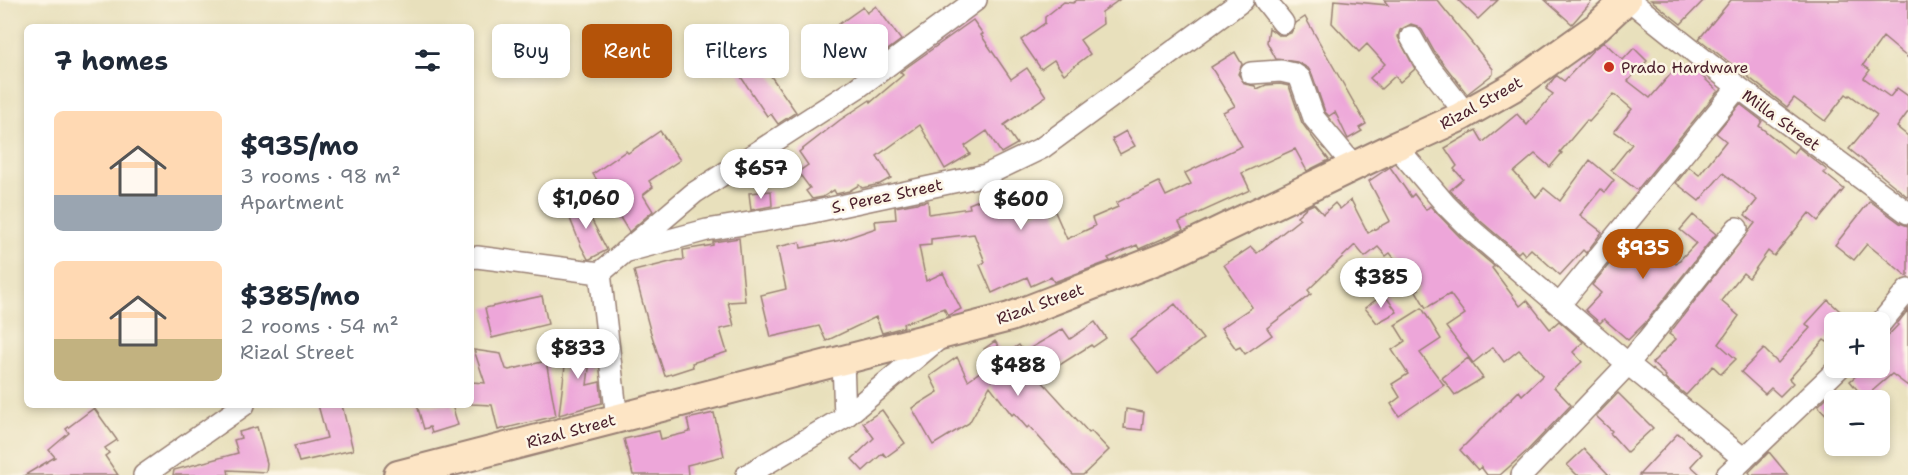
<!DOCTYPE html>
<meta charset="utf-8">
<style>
:root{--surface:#fff;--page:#f6f6f7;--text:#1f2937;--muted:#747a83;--accent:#b45309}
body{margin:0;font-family:"Shantell Sans",sans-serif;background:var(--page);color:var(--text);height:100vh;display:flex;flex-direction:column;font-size:22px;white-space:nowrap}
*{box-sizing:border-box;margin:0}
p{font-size:20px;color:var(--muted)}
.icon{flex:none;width:33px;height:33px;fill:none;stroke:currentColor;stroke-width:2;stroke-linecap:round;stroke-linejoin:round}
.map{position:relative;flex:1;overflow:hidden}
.details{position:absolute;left:24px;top:24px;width:450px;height:384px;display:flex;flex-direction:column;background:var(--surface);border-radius:9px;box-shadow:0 3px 9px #0003}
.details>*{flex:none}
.top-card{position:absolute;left:492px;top:24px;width:570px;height:54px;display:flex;gap:12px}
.tools{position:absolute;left:1824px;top:312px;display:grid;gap:12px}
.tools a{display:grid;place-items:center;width:66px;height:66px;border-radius:9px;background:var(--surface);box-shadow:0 3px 9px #0003;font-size:30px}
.price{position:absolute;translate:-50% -51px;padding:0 14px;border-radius:21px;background:#fff;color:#222;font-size:20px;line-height:39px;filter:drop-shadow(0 2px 3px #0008)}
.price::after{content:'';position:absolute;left:50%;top:36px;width:18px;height:14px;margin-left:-9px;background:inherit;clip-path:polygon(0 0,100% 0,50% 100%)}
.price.on{background:var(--accent);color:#fff}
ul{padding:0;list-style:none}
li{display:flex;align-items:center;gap:18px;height:150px;padding:0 30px}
li span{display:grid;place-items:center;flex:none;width:168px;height:120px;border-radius:9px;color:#555}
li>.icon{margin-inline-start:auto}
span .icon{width:72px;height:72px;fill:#fffc;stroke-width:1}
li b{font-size:26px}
h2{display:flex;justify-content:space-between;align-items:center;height:72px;padding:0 30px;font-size:26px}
.chip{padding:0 21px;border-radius:9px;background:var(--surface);box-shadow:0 3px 9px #0003;font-size:21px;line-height:54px}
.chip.on{background:var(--accent);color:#fff}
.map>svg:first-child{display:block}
.building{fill:#eda6d9}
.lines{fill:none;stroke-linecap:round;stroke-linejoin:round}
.street-casing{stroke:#998074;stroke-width:24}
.secondary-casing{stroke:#998074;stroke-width:32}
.street{stroke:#fff;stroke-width:21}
.secondary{stroke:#fde5c5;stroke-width:28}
.poi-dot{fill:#c8321e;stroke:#fcf5e5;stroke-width:2}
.labels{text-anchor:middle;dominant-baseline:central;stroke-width:5;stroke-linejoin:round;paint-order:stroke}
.poi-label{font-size:16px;fill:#4a1f2b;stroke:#fcf5e5;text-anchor:start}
.street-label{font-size:16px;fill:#4a1f2b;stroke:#fcf5e5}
</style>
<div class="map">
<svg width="1908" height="475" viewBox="0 0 1908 475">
<rect width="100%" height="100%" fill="#fcf5e5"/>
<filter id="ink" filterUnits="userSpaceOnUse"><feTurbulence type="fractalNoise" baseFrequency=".0167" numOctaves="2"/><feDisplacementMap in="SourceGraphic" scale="12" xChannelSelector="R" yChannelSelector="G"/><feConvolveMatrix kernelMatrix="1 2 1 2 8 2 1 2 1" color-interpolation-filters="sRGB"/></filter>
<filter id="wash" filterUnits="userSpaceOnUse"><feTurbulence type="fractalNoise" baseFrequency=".008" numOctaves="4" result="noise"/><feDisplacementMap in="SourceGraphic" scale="24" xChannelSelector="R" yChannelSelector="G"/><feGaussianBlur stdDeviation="1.35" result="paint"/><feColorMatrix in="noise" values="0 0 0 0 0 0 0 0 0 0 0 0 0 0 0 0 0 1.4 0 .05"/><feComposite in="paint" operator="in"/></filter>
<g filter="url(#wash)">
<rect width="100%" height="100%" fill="#e8e0bc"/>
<g id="blocks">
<!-- building -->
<path class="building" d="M1077,0H1119L1102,12L1103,24L1080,40L1090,54L1064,74L1054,60L1041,69L1021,40L1045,23V17L1064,2L1073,3Z
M1334,0L1388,5L1384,0H1437L1493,69V74L1467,94L1435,53L1422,30L1417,26L1411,24L1400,30L1398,37L1415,69L1400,82L1395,76L1381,89L1370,78L1385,64L1367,44L1359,52L1332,23Z
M1458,0H1498L1478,19Z
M1545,0H1593L1572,24Z
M1651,0H1704L1681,24Z
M1731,0H1908V58L1883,37L1863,65L1870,70L1864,78L1890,97L1897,88L1908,96V112L1897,127L1908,136V197L1849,149L1877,115L1850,95L1849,96L1846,94L1825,121L1794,98L1787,107L1699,39Z
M876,6L901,40L885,52L883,49L855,71L825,34L863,7L867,13Z
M1305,17L1366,124L1359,128L1362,131L1348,139L1335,112L1329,116L1325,112L1312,74L1308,68L1297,62L1276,59L1267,42L1269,28L1278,35H1285L1291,33L1296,23Z
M973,20L983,34L981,35L1011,79L1027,68L1046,96L1004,125L1017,144L1001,153L987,131L965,146L970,154L945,169L920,125L877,156L891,178L880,184L862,188L859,185L849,191L836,194L834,190L823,197L812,199L806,191L810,188L798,172L808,165L799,152L840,120L870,100L871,102L903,75L900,72Z
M1604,42L1623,60L1634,48L1647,61L1628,81L1650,98L1675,69L1683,75L1691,66L1718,91L1637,190L1611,170L1632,144L1614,131L1632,109L1614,94L1589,122L1587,120L1560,152L1562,153L1550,167L1535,154L1514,172L1536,197L1544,188L1560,201L1590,160L1614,180L1605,192L1601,189L1580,215L1602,232L1586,253L1583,250L1560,275L1531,249L1525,255L1521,250L1518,253L1477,218L1455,196L1450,190L1463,179L1454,169L1457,166L1445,148L1476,130L1483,142L1517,114L1527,125L1553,94L1546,89L1554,78L1557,76L1564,81L1594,49Z
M1235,52L1242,64L1238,74L1245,84L1255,86L1257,89L1266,85L1280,84L1289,86L1302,123L1329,160L1307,171L1295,149L1242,173L1250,190L1179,222L1183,230L1139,249L1137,245L1108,258L1110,261L1054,282L1051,277L1031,286L1027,277L992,293L980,265L985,262L974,234L931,239V245L919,246L926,281L943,273L961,309L948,316L944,308L903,324L904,327L882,333L876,317L826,341L819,326L771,337L761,295L786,289L777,247L800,242L801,248L841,240L876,228L875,221L896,219L895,207L928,201L929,214L970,208L969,204L984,198L986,201L998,195L1013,194L1024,217L1052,205L1067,239L1095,226L1092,218L1118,207L1116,203L1159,182L1166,196L1191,184L1185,173L1242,146L1223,112L1235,106L1211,67Z
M759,59L796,112L778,124L771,114L767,116L739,74Z
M1740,104L1762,121L1759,126L1793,153L1798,147L1804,152L1827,170L1824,173L1844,189L1818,221L1809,213L1774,256L1768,251L1749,278L1743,273L1721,301L1739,316L1719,344L1736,359L1721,374L1713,366L1686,395L1665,378L1666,376L1652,363L1676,339L1669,334L1755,223L1745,215L1757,200L1723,173L1699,201L1676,183L1689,167L1699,175L1726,141L1716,133Z
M660,131L680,160L649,181L653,187L643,195L653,211L629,232L593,174L626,151L628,153Z
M1126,131L1135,146L1120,154L1112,139Z
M1390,167L1411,197L1414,194L1426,210L1430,206L1460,237L1494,266L1492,268L1520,306L1527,300L1550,329L1559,321L1583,342L1573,352L1582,362L1554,387L1571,405L1527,451L1500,475H1487L1481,467L1478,470L1460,450L1519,391L1522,395L1543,375L1519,350L1504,362L1493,347L1473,363L1446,327L1465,314L1450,294L1426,308L1416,291L1419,289L1390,253L1386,256L1378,247L1365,257L1355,245L1308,290L1311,294L1267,328L1272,335L1245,354L1240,347L1236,349L1221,328L1252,307L1224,265L1251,247L1257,253L1300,219L1297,216L1307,207L1314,204L1323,214L1335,203L1340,209L1351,200L1368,233L1390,221L1369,181Z
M771,191L772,206L751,210L749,193Z
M581,199L607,250L590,259H588L581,246L569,216L571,215L568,203Z
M1870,201L1900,223L1908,226V277L1867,244L1854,260L1835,245Z
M1693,215L1716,234L1645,323L1628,340L1604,319L1600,323L1585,310L1601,293L1592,285L1634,234L1661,255L1663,253L1676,264L1696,243L1680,230Z
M739,238L745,301L728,302L734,326L720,329L727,352L692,363L693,367L665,376L650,330L634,271L678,260H684L683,250L713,245V242Z
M1384,294L1397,312L1377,323L1365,308Z
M542,296L548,324L492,338L485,308Z
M1828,300L1852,322H1834V334L1827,342L1824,340L1789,379L1793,383L1780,396L1771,388L1765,394L1741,372L1764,349L1778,363L1810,328L1806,324Z
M1175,304L1203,339L1158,374L1130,339Z
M1422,308L1441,339L1420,353L1444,385L1399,416L1391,404L1400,397L1392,384L1408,374L1392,350L1405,341L1395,325Z
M1908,310V386L1892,374L1864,398L1850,381L1865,368H1880V344L1898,325L1897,324Z
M1095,322L1106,338L1093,347L1091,345L1039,378L1089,433L1091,431L1109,450L1083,475H1073L1029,426L1027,428L1014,413L1012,415L990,386L969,423L933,445L912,408L938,392L930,376L957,357L968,380L993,363L984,349L995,341L1004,355L1019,345L1024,352L1063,329L1070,339Z
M568,341L592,344L587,385L600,382L602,403L559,415Z
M474,350L501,354L506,369L509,370L546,361L556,416L498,430L492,405L471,404V382L485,383Z
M1468,358L1483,378L1455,395L1442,378Z
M1618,393L1653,428L1627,452L1610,433L1612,431L1596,416Z
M1828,396L1834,403V423L1818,406Z
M318,405H342L353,450L299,462L294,446L327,438Z
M417,405H452L458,425L432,433L430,427L424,429Z
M94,408L117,440L105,448L109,453L105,456L118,475H25L55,457L49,450L69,433L66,429Z
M1126,409L1144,412L1142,430L1124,428Z
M882,410L905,443L886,457L883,453L863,471L852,459L874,438L863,423Z
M714,413L724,456L687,465L688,475H633L624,439L659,431L661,439L690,432L687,419Z
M257,427L267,463L266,472L228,470L229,475H173L174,470L238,453L234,440L241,438L239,432Z
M1678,433L1702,454L1691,466L1701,475H1639Z
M1584,449L1609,475H1577L1567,465Z
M1769,452L1788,475H1751L1749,472Z"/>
</g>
</g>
<g filter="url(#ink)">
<use href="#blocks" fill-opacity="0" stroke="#998074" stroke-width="1.5"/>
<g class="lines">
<!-- street casing -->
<g class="street-casing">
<path id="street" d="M1265,0L1283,23
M1629,0L1738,87L1908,213
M1411,37L1424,60L1466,114
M1251,73L1281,71L1294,74L1300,78L1314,118L1354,166
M1396,146L1446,205L1468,227L1628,364L1744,459L1727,475
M624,252L707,230L803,214L986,175L1042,148L1243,0
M471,258L477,257L600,273
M600,273L694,193L857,88L976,0
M600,273L617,419
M1560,304L1738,87
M1880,324L1908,290
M845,417L941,337
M1744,459L1839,368
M144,475L244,405
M747,475L845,417L843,361
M1522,475L1628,364L1737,228"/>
</g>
<!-- secondary casing -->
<g class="secondary-casing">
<path id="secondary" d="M398,475L1010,317L1167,256L1396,146L1460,117L1513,87L1597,27L1626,0"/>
</g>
<!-- street -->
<use href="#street" class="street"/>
<!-- secondary -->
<use href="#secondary" class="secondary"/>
</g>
</g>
<!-- markers -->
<circle class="poi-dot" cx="1609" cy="67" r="6"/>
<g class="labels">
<!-- poi labels -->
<g class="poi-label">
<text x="1621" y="67">Prado Hardware</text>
</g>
<!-- street labels -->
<g class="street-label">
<text transform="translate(1481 103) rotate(-29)">Rizal Street</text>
<text transform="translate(1781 120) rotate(36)">Milla Street</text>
<text transform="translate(887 196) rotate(-12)">S. Perez Street</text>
<text transform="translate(1040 304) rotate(-20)">Rizal Street</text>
<text transform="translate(571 431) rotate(-15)">Rizal Street</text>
</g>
</g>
</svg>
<div class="tools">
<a>+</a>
<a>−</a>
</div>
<b class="price" style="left:761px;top:200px">$657</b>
<b class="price" style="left:586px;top:230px">$1,060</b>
<b class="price" style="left:1021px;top:231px">$600</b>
<b class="price on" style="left:1643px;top:280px">$935</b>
<b class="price" style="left:1381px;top:309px">$385</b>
<b class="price" style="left:578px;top:380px">$833</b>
<b class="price" style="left:1018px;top:397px">$488</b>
<div class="top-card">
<a class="chip">Buy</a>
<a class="chip on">Rent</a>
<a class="chip">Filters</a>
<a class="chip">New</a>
</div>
<section class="details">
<h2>7 homes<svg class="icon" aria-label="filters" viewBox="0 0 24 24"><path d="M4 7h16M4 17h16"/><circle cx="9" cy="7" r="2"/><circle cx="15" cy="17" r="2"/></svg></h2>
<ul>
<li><span style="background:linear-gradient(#ffd9b3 70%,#9aa5b1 0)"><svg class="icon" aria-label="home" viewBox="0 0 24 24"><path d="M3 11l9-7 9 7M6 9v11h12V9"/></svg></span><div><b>$935/mo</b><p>3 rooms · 98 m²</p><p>Apartment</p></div></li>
<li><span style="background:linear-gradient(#ffd9b3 65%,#c2b280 0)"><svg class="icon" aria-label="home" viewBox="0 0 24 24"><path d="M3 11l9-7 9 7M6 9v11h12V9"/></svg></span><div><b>$385/mo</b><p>2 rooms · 54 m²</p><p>Rizal Street</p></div></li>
</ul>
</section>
</div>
